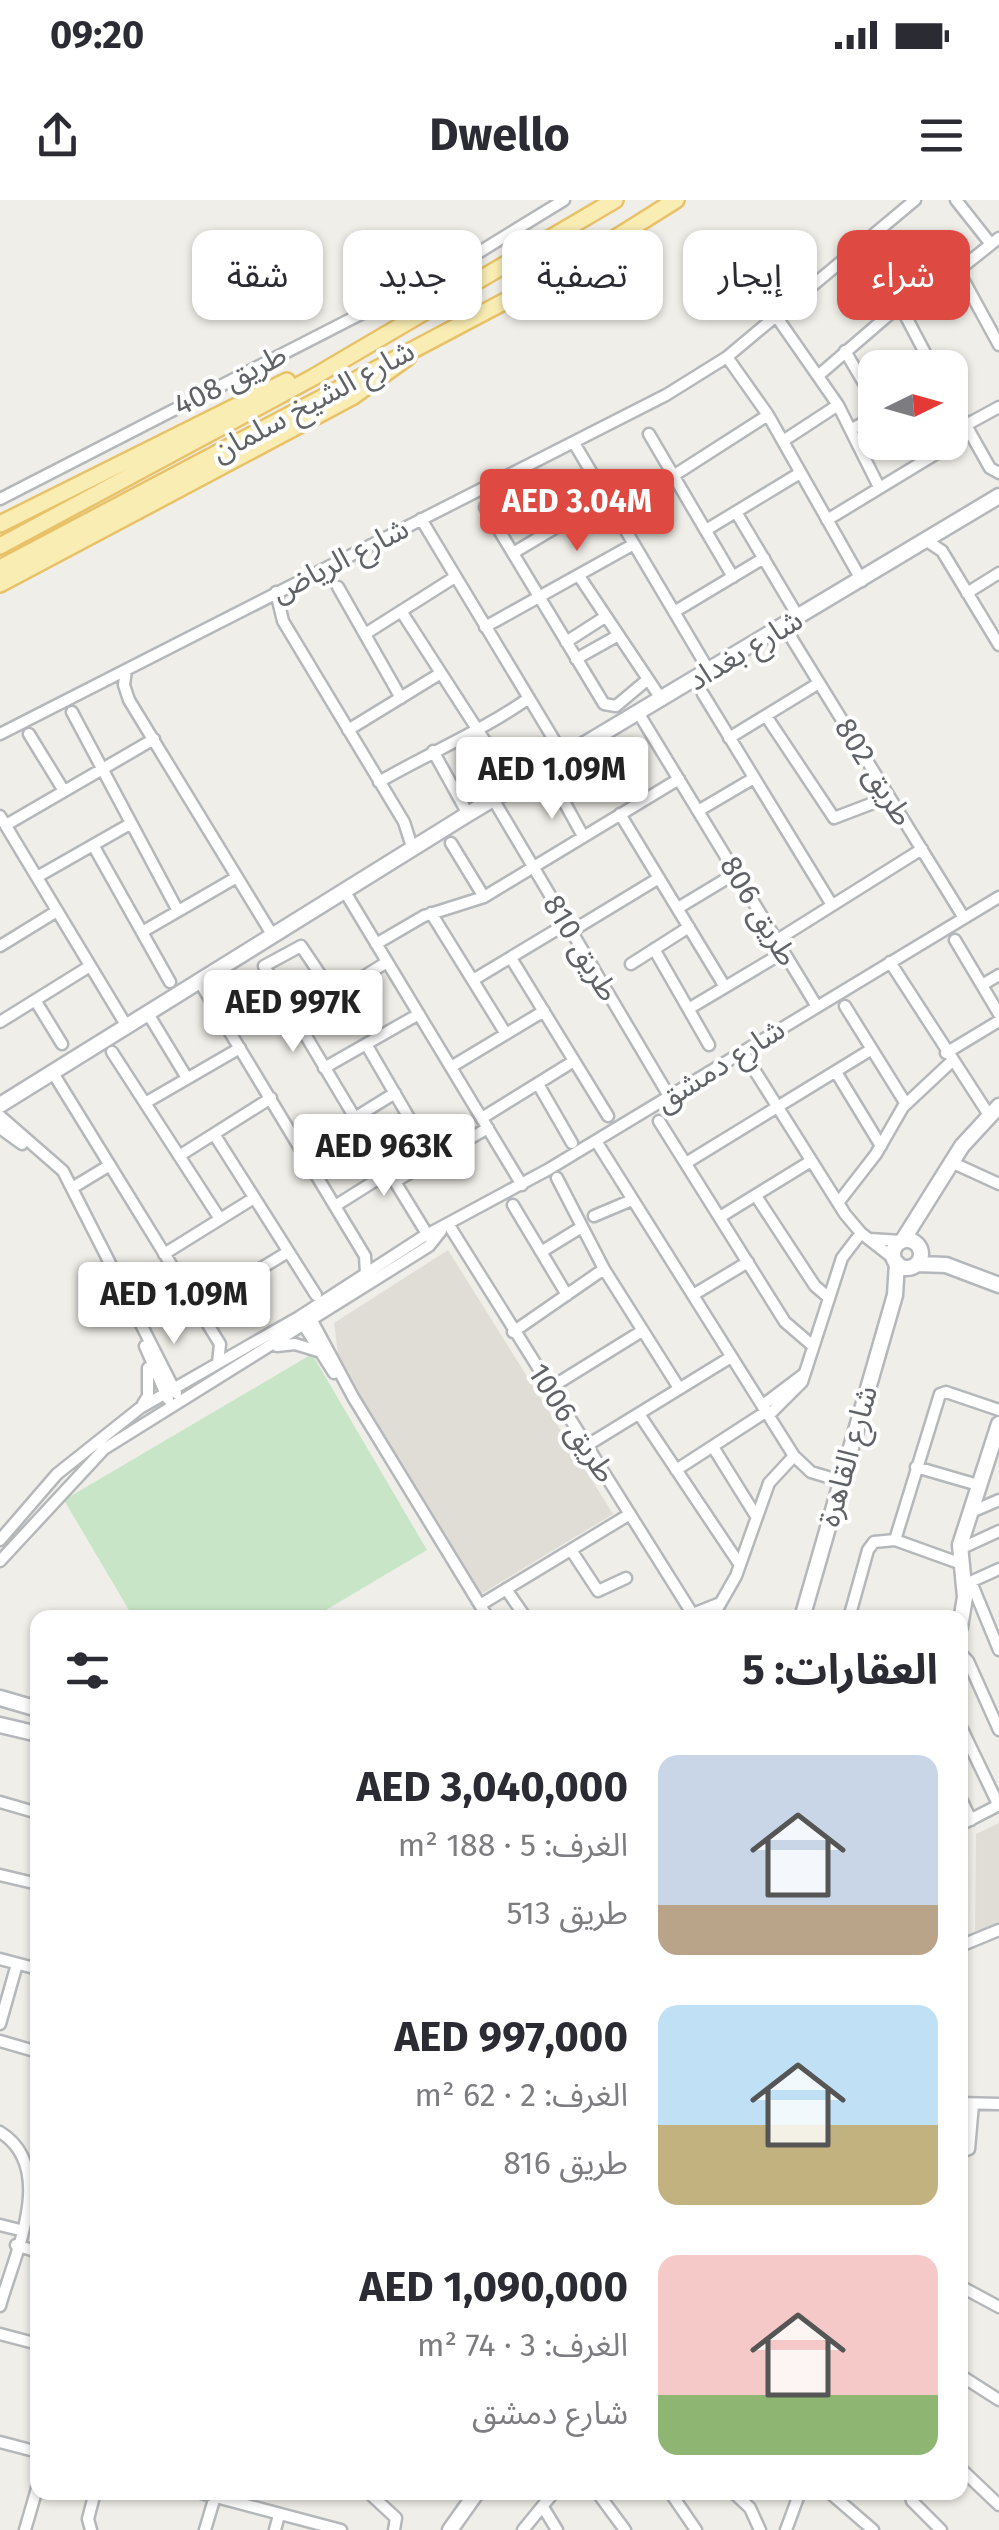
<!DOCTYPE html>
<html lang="ar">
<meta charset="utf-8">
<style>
:root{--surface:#fff;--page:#f7f7f7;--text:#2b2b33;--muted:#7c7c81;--accent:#de4a41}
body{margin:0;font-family:"Fira Sans","Noto Sans Arabic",sans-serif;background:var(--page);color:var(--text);direction:rtl;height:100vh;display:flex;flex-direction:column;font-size:38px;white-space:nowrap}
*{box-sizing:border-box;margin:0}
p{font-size:32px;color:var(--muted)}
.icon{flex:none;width:55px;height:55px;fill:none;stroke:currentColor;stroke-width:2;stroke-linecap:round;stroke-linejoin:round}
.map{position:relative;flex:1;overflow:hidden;direction:ltr}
.drawer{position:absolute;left:30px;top:1410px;width:938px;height:890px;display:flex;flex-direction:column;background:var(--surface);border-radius:20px;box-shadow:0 2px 8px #0004;direction:rtl}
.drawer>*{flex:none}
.top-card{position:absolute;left:30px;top:30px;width:940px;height:90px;direction:rtl;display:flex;gap:20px}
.needle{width:65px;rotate:85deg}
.controls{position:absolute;left:858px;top:150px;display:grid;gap:20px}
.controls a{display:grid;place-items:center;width:110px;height:110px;border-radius:20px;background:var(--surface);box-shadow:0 2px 8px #0004;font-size:50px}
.price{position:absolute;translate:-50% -85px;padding:0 22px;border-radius:10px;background:#fff;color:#222;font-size:32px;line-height:65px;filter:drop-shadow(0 2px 5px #0008)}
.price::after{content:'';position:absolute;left:50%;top:60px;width:30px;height:22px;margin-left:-15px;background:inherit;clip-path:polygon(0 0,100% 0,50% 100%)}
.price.selected{background:var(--accent);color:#fff}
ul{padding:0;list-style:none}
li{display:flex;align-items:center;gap:30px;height:250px;padding:0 30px}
li span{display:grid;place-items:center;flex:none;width:280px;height:200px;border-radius:20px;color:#555}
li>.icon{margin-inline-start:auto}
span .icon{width:120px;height:120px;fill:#fffc;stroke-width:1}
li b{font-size:42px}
h2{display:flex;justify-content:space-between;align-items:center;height:120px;padding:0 30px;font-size:42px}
.chip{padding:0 35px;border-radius:20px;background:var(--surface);box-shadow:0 2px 8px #0004;font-size:35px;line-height:90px}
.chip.selected{background:var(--accent);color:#fff}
.status{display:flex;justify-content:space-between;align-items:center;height:70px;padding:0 50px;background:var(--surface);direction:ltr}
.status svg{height:28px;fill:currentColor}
header{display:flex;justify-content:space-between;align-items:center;height:130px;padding:0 30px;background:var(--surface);font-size:45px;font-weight:700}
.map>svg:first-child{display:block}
.education{fill:#e0ddd6}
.green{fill:#c8e6c7}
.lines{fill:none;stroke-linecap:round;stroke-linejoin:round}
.street-casing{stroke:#b5b8bb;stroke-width:15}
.secondary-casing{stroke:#b4b7bb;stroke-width:19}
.primary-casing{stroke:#e8c269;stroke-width:20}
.street{stroke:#fff;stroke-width:10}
.secondary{stroke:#fff;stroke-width:14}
.primary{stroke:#faedb4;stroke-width:15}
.labels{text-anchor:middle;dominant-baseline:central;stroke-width:8;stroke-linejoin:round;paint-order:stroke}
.street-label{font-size:30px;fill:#5f6367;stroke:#fff}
</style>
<div class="status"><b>09:20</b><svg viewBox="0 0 49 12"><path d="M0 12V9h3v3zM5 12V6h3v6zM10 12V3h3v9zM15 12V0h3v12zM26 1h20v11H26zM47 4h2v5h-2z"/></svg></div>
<header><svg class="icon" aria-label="menu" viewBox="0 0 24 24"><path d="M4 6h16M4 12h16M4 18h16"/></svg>Dwello<svg class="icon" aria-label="share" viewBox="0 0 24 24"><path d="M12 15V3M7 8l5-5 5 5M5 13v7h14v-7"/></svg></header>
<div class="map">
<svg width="999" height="2330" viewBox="0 0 999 2330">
<rect width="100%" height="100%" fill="#f0eee8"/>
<!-- education -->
<path class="education" d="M448,1050L613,1314L478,1396L339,1162L334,1123Z
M999,1623V1725L975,1736L976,1634Z"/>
<!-- green -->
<path class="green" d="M312,1154L427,1350L314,1417H133L64,1300Z"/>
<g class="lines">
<!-- street casing -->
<g class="street-casing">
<path id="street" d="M956,0L990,43
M856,50L904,113L933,168
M958,70L999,145
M904,113L999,38
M776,116L838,205L879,287
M845,151L875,202
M727,157L768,215L862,381
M819,175L899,106
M950,197L990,268L999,273
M966,225L999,207
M852,229L875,216
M649,234L733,377
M783,241L838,205
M574,243L705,464
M673,276L768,215
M0,299L468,59L564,0
M485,307L604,504L616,506L647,480
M736,312L799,418
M421,319L565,558
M827,320L970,233
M706,330L800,273
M927,341L942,351L999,445
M513,353L607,297
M579,376L662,500
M338,387L401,498
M276,392L283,421L404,622L413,650
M967,393L999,373
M401,411L508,577
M674,412L764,358
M784,426L964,718
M485,427L634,344
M365,434L455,377
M566,442L605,417
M576,459L617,436
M126,470L124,485L129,500L273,736
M703,494L832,705
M72,512L178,711
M639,514L816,805
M766,516L834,618L889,597
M348,530L441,473
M0,534L666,195L727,157L915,0
M29,534L64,591
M729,538L819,483
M433,551L468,614
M379,582C429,553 482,531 529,498
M557,589L583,636
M493,599L669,896
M698,611L754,578
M620,614L725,787
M0,616L126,825
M6,625L154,539
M451,643L484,697
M93,645L170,782
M37,677L130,624
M345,692L522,985
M678,708L736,673
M431,713L506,834
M142,732L237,677
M570,732L659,678
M777,740L922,649
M955,740L999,814
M376,744L424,716L484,697L679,579
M0,746L57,711
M654,749L709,845
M511,758L608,916
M890,762L989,915
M631,764L689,727
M473,780L566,724
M199,781L365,1056L366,1073
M982,785L999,775
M334,795L301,746L264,766L355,918
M35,800L62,844
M845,806L906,904
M690,808L784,752
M147,812L187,878
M294,820L387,762
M0,822L90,766
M366,844L433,959
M112,852L220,1019
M743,852L845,1014L861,1033L893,1058
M946,853L999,821
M451,867L544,811
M324,868L419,814
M836,872L881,946
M53,873L220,1144L218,1163
M538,884L572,943
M145,903L240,848
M0,916L63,971L176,1193
M482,918L574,861
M659,921L785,1122L813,1146
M0,928L22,944
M214,934L316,1095
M596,941L794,1256L811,1272L841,1281
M303,950L395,893
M179,956L271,898
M951,962L999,984
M686,963L872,849
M557,978L604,1069L679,1188
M396,981L488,928
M72,988L110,965
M756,996L815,1086L828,1097
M838,1003L876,954L903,907L951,862
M513,1005L567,1095
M335,1006L389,972L424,1029
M594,1016L632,1000
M720,1017L811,961
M450,1027L695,1418
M870,1039L901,1041
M541,1052L580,1028
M164,1054L254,998
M127,1092L171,1065
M693,1095L748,1062
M197,1107L288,1052
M310,1117L353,1197L488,1418
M303,1124L334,1173
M513,1132L604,1069
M145,1146L168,1199
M277,1146L295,1144L318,1151
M550,1188L642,1131
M143,1204L148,1196V1168
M763,1205L804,1174
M639,1214L740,1365
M769,1215L802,1182L842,1058L861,1033
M586,1246L731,1157
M713,1247L756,1316
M916,1267L978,1285
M676,1270L767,1211
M969,1313L999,1300
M0,1340L57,1274L140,1208L299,1117L421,1038L549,969L999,697
M895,1340L940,1194L946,1192L999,1210
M960,1349L999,1331
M571,1350L598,1391L626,1378
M0,1361L104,1249L429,1046L441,1031
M971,1382L999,1450
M968,1383L999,1369
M506,1389L526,1418
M480,1405L630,1314
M693,1414L718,1404
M712,1418L736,1376L769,1283L794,1256
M849,1418L868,1350L874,1342L895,1340L959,1363
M960,1453L968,1461L999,1530
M960,1525L999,1606
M960,1597L971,1620
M0,1602L38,1613
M960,1625L999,1605
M0,1675L38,1684
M960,1746L999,1730
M0,1759L38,1769
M0,1824L17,1764
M0,1841L38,1852
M960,1903L999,1904
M0,1932C58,1968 14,2055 0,2106
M960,1953L969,1949L973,1904
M0,2025L20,2030
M16,2045L38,2052
M960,2086L999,2107
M0,2134L38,2144
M960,2175L999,2200
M0,2242L38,2252
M960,2268L999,2305
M197,2292L341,2330
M368,2292L396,2318L394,2330
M597,2292L625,2330
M670,2292L696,2330
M733,2292L750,2308L760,2330
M829,2292L873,2330
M910,2292L912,2301L941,2330
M543,2307L557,2330
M25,2330L38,2285
M91,2330L88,2319L95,2292
M205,2330L216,2293
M275,2330L279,2315
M523,2330L554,2292
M786,2330L800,2292"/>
</g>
<!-- secondary casing -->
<g class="secondary-casing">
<path id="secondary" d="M0,905L468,614L999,296
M893 1054a14 14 0 1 1 28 0a14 14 0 1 1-28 0Z
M903,1040L962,946L999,906
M917,1064L946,1065L999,1085
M802,1418L895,1095L897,1063
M960,1427L965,1397L960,1345L999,1224
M0,1498L38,1509
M0,1525L38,1534
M450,2330L477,2292"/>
</g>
<!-- primary casing -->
<g class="primary-casing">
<path id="primary" d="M0,324L287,181
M0,346L312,178L615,0
M0,368L566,69L676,0
M0,384L352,197L408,157"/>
</g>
<!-- street -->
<use href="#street" class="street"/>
<!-- secondary -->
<use href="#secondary" class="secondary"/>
<!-- primary -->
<use href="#primary" class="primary"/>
</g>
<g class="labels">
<!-- street labels -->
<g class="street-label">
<text transform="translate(230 180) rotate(-27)">طريق 408</text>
<text transform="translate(313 201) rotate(-28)">شارع الشيخ سلمان</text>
<text transform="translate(340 360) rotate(-27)">شارع الرياض</text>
<text transform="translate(745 450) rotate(-31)">شارع بغداد</text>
<text transform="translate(874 572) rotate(58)">طريق 802</text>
<text transform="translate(759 711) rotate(59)">طريق 806</text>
<text transform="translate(581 748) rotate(59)">طريق 810</text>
<text transform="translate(720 865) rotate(-32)">شارع دمشق</text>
<text transform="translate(572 1223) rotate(57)">طريق 1006</text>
<text transform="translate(848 1256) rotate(-74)">شارع القاهرة</text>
</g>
</g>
</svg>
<div class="controls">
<a><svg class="needle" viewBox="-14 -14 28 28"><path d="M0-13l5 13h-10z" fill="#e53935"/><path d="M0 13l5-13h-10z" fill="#7c7c81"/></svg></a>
</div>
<b class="price selected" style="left:577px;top:354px">AED 3.04M</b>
<b class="price" style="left:552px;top:622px">AED 1.09M</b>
<b class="price" style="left:293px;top:855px">AED 997K</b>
<b class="price" style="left:384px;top:999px">AED 963K</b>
<b class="price" style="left:174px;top:1147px">AED 1.09M</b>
<div class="top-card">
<a class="chip selected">شراء</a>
<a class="chip">إيجار</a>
<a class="chip">تصفية</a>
<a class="chip">جديد</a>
<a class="chip">شقة</a>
</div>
<section class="drawer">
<h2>العقارات: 5<svg class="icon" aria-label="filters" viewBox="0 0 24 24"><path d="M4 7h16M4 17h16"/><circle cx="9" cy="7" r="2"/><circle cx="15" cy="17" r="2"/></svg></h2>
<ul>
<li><span style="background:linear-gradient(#c9d6e8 75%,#b9a48a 0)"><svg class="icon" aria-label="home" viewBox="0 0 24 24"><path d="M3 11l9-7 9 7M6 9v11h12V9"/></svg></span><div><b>AED 3,040,000</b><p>الغرف: 5 · 188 m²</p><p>طريق 513</p></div></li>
<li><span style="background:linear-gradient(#bfe0f5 60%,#c2b280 0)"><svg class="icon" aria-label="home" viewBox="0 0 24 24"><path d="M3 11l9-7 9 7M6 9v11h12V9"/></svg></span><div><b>AED 997,000</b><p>الغرف: 2 · 62 m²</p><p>طريق 816</p></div></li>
<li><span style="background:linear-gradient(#f6c9c9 70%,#8fb573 0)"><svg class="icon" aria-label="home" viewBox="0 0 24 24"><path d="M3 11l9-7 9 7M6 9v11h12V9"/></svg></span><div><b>AED 1,090,000</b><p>الغرف: 3 · 74 m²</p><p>شارع دمشق</p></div></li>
</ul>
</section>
</div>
